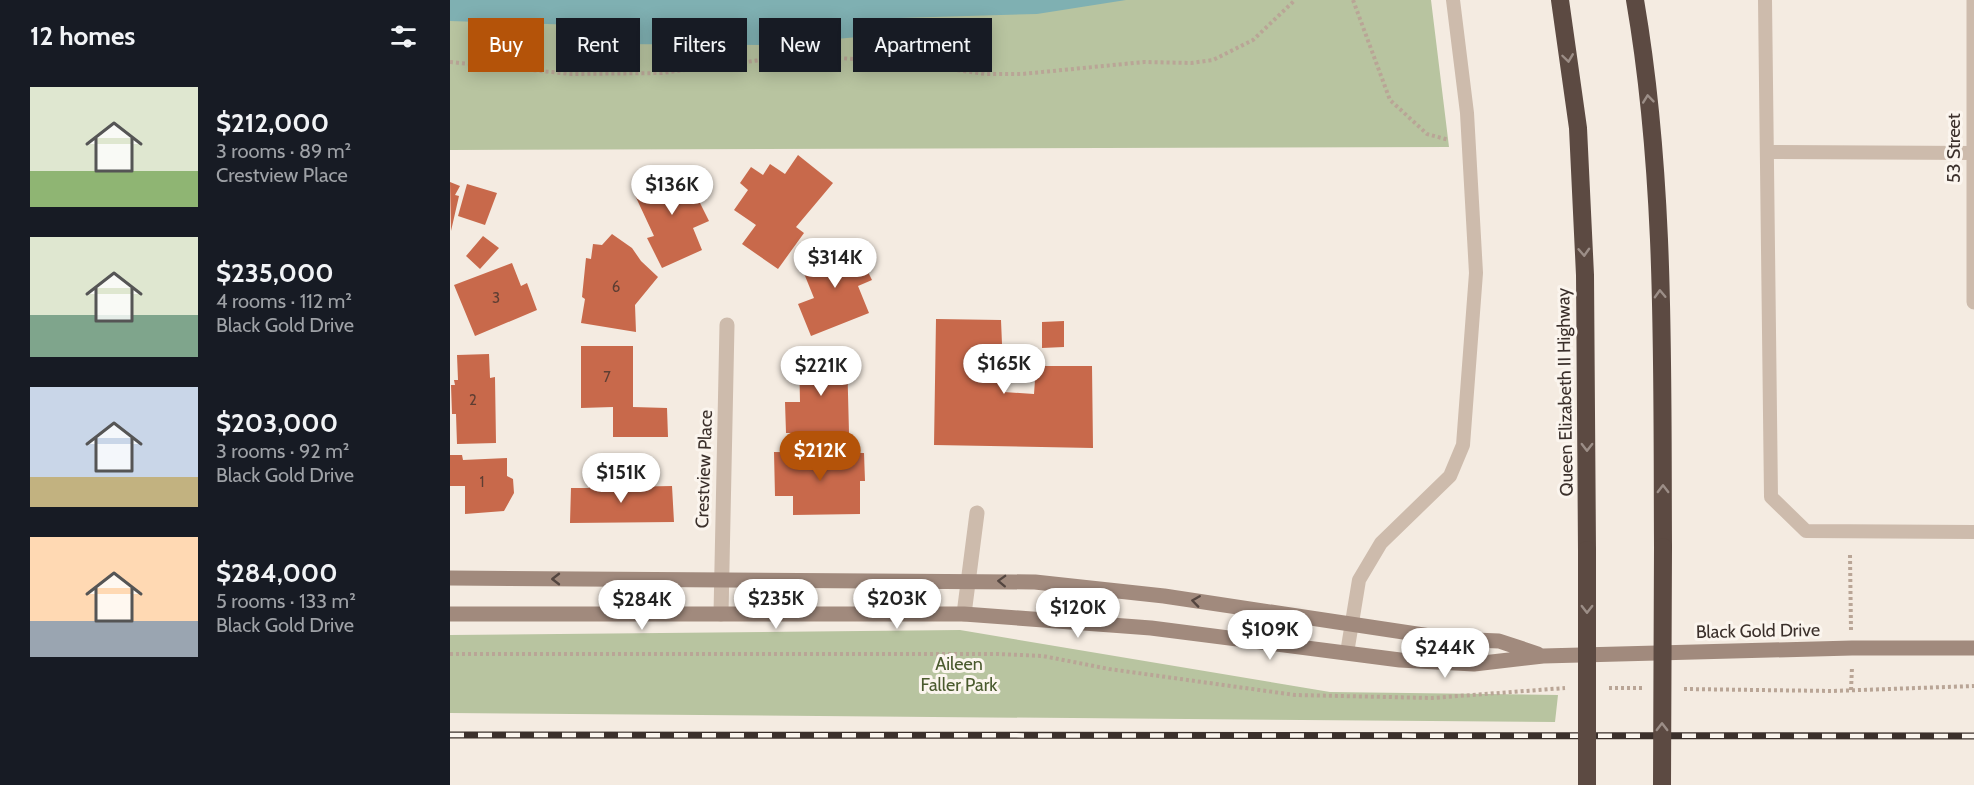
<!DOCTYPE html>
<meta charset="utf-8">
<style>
:root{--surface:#171b24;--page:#242831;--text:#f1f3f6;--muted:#9ea1a6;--accent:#b45309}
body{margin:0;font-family:Cabin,sans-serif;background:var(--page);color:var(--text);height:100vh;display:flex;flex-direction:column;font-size:22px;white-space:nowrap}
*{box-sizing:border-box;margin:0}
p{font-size:20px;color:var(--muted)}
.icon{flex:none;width:33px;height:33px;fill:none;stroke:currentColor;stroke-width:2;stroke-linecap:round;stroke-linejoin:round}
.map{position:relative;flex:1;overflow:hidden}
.drawer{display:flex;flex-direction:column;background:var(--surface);width:450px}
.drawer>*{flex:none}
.guide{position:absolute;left:18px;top:18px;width:570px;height:54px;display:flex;gap:12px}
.price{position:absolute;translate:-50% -51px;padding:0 14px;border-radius:21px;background:#fff;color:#222;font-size:20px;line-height:39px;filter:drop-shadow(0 2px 3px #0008)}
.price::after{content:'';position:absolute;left:50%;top:36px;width:18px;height:14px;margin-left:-9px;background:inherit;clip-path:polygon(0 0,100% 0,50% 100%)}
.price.active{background:var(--accent);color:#fff}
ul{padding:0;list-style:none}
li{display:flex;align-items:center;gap:18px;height:150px;padding:0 30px}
li span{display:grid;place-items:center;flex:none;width:168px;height:120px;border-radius:0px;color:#555}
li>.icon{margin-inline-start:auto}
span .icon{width:72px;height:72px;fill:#fffc;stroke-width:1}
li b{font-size:26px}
h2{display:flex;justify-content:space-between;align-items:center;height:72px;padding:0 30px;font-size:26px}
.pill{padding:0 21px;border-radius:0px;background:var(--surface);box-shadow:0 3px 15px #0003;font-size:21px;line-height:54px}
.pill.active{background:var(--accent);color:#fff}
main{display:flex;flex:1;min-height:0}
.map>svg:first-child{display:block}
.green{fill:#b8c4a0}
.water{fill:#7fb0b2}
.building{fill:#c8694b}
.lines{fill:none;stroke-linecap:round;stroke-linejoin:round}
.path{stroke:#b9a596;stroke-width:4;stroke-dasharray:3 3;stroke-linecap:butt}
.service{stroke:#cdbbac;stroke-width:14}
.minor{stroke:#cdbbac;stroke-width:15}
.tertiary{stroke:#cdbbac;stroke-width:15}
.secondary{stroke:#a18a7d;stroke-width:15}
.motorway{stroke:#5c4a42;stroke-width:18}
.rail-casing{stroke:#3b302b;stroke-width:7}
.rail{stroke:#fbf5ee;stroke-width:4.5;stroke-dasharray:14;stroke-linecap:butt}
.motorway-bridge{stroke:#5c4a42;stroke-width:18}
.oneway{stroke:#9c8e87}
.oneway2{stroke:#544640}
.labels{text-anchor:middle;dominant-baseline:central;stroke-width:6;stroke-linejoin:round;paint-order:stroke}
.number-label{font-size:15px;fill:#5e3e33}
.street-label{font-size:18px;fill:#3b302b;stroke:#fbf5ee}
.park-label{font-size:18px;fill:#4a5a2e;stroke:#fbf5ee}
</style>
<main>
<section class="drawer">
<h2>12 homes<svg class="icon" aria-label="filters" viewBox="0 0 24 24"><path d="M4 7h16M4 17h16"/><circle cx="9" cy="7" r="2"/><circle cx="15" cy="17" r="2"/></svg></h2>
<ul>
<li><span style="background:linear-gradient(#dfe7d0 70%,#8fb573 0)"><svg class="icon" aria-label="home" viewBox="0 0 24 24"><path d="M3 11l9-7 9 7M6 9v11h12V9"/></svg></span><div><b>$212,000</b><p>3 rooms · 89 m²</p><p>Crestview Place</p></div></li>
<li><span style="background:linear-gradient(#dfe7d0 65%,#7fa58c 0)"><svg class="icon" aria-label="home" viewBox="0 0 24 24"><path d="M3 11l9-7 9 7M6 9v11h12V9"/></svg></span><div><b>$235,000</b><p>4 rooms · 112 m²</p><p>Black Gold Drive</p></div></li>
<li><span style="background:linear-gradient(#c9d6e8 75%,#c2b280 0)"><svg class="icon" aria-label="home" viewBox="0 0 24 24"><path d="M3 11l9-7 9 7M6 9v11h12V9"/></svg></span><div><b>$203,000</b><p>3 rooms · 92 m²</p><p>Black Gold Drive</p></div></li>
<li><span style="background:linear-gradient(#ffd9b3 70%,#9aa5b1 0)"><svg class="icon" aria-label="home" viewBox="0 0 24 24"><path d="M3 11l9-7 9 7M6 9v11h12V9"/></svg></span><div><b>$284,000</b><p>5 rooms · 133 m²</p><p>Black Gold Drive</p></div></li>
</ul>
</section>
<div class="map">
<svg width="1524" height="785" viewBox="0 0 1524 785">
<rect width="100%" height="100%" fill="#f4ebe1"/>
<!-- green -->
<path class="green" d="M0,0H981L999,147L0,150Z
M510,630L880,692L1108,695L1105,722L0,713V635Z"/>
<!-- water -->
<path class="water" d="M0,0H676L587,14L449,18L408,37L320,45L161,44L128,25L0,21Z"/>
<!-- building -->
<path class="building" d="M348,155L383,183L346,227L354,233L328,269L292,244L306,225L284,210L298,190L290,183L301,167L313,175L320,164L335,174Z
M232,167L259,221L243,228L252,250L212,268L197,238L204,236L183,191Z
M0,182L10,186L5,195L9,196L1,231Z
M17,184L47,193L35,225L8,216Z
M162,234L182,248L191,261L208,277L185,305L186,332L131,323L135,299L132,297L136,258L141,259L143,244L152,245Z
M33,236L49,248L30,269L16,256Z
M403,242L422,280L408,286L419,313L361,336L348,304L364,298L351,266Z
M62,263L71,286L77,283L87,310L25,336L4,285Z
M486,319L551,320L554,392L584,394L586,366H642L643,448L484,445Z
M614,321V347L592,348V322Z
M131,346H183V407L217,408L218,437H163V407L131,408Z
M39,354L40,378L45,377L46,443L7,444L6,414H2L1,385H5L4,380H8L7,355Z
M349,355H397L399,433H336L335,402H350Z
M324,452L414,453L415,481H410V514L343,515V496H325Z
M0,455H12L13,460L57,458V476L63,479L64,493L54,511L15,514V486H0Z
M169,481L170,487L222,486L224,522L120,523L121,488H139V482Z"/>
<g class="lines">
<!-- path -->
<path class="path" d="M903,0L940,100L977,134L999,140
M0,62L121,74L212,73L349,55L456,63L535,74H572L694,62L741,63L763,60L803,40L845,0
M1400,555L1401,630
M0,654H548L593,656L659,669L845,695L982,698L1115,688
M1159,688H1193
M1234,689L1382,691L1524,686
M1401,690L1402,667"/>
<!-- service -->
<path class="service" d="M1315,0L1321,497L1356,531L1524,532
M1317,152L1524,153
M897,653L909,580L931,543L1000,476L1013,445L1026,273L1017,113L1003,0"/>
<!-- minor -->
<path class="minor" d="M1524,0V302
M271,614L277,325"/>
<!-- tertiary -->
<path class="tertiary" d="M514,614L527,513"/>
<!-- secondary -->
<path class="secondary" d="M0,578L585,582L714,596L1000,639L1049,641L1088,654
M0,614H514L701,628L950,660L1024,664L1093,656L1402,648H1524"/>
<!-- motorway -->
<path class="motorway" d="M1110,0L1128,128L1135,275L1137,550
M1185,0C1216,180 1212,365 1213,547"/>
<!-- rail casing -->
<g class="rail-casing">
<path id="rail" d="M0,735L1524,736"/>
</g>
<!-- rail -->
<use href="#rail" class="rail"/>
<!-- motorway-bridge -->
<path class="motorway-bridge" d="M1137,550V785
M1212,785L1213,547"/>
</g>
<!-- one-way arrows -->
<defs><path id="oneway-chevron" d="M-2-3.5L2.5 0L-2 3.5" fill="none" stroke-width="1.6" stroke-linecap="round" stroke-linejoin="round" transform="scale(1.5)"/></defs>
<g class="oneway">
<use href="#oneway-chevron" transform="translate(1118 58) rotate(82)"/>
<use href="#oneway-chevron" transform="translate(1198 99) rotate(-96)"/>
<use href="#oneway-chevron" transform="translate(1134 252) rotate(87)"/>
<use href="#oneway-chevron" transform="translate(1210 294) rotate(-92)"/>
<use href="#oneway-chevron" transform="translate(1137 447) rotate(90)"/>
<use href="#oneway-chevron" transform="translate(1213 489) rotate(-90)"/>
<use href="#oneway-chevron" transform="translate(1137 609) rotate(90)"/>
<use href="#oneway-chevron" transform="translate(1212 727) rotate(-90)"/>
</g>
<g class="oneway2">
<use href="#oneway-chevron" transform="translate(106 579) rotate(-180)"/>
<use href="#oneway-chevron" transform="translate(552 581) rotate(-178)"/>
<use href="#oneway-chevron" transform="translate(746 601) rotate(-172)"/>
</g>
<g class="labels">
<!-- number labels -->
<g class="number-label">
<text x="166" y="287">6</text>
<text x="46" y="298">3</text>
<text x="157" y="377">7</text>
<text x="23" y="400">2</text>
<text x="32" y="482">1</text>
</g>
<!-- street labels -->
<g class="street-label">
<text transform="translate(1504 148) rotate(-90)">53 Street</text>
<text transform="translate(1115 392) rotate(-91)">Queen Elizabeth II Highway</text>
<text transform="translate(254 469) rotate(-88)">Crestview Place</text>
<text transform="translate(1308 631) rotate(-1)">Black Gold Drive</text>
</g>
<!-- park labels -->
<g class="park-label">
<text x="509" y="664">Aileen<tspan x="509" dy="21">Faller Park</tspan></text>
</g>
</g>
</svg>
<b class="price" style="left:222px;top:216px">$136K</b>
<b class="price" style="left:385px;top:289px">$314K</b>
<b class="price" style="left:554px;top:395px">$165K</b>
<b class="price" style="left:371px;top:397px">$221K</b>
<b class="price active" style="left:370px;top:482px">$212K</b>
<b class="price" style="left:171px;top:504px">$151K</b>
<b class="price" style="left:326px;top:630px">$235K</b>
<b class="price" style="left:447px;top:630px">$203K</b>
<b class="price" style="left:192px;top:631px">$284K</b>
<b class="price" style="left:628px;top:639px">$120K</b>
<b class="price" style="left:820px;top:661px">$109K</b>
<b class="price" style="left:995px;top:679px">$244K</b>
<div class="guide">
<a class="pill active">Buy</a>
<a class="pill">Rent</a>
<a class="pill">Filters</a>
<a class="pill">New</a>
<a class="pill">Apartment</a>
</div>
</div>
</main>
